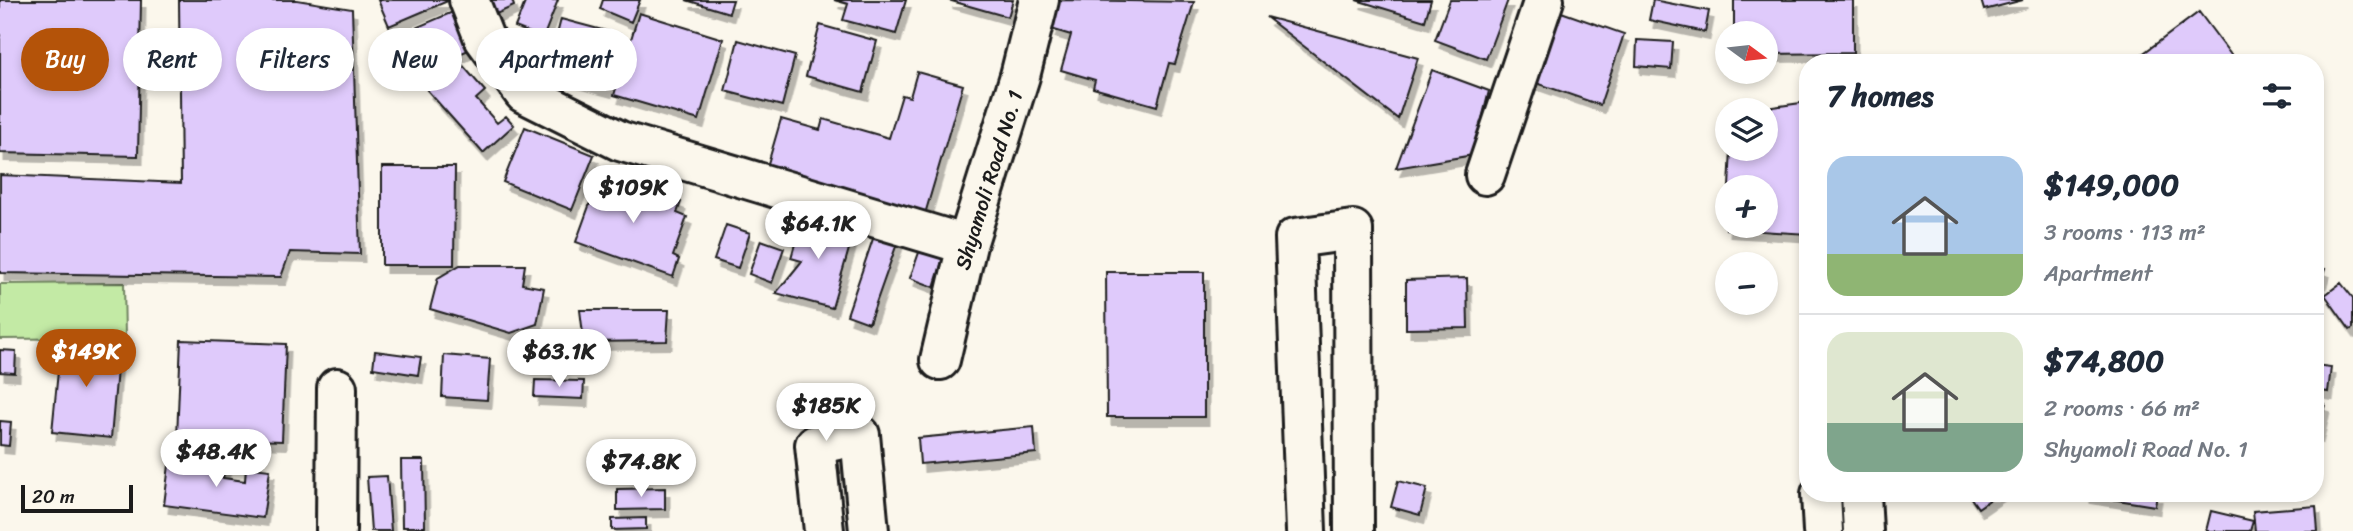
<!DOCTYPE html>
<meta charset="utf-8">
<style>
:root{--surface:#fff;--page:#f6f6f7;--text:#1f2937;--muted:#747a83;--line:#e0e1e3;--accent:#b45309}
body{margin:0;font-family:Sriracha,sans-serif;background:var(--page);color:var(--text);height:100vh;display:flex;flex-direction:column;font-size:26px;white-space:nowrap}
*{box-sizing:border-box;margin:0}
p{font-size:23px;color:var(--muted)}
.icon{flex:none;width:38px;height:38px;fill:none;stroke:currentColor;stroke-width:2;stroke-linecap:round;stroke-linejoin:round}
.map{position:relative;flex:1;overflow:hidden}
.sheet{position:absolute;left:1799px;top:54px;width:525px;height:448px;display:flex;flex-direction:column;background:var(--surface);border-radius:28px;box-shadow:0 4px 10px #0003}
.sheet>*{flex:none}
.guide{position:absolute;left:21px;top:28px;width:665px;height:63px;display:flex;gap:14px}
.needle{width:46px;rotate:105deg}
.controls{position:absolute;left:1715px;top:21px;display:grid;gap:14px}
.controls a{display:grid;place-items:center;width:63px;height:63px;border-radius:50%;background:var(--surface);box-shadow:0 4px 10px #0003;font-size:35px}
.scale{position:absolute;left:21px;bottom:18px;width:112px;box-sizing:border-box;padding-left:7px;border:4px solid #1c1c1c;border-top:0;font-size:19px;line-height:24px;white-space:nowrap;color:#1c1c1c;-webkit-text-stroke:5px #fbf7ec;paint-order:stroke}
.price{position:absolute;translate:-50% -60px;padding:0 16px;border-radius:24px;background:#fff;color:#222;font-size:23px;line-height:46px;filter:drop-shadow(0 2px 4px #0008)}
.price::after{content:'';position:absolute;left:50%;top:42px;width:21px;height:16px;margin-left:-10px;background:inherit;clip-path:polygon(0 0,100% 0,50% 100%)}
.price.selected{background:var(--accent);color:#fff}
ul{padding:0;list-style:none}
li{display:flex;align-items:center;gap:21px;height:175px;padding:0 28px}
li+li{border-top:2px solid var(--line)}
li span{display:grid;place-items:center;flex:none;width:196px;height:140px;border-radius:21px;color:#555}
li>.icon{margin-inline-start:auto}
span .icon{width:84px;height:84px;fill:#fffc;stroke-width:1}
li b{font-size:30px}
h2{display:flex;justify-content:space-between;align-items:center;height:84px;padding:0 28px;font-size:30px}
.tag{padding:0 24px;border-radius:32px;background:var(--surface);box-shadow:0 4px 10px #0003;font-size:24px;line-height:63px}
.tag.selected{background:var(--accent);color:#fff}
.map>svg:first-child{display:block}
.green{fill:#c3eaa5;stroke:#708360;stroke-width:2}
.building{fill:#dfcafb;stroke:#1c1c1c;stroke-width:2;filter:url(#shadow)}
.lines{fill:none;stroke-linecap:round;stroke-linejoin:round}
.minor-casing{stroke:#1c1c1c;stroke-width:44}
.minor{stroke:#fbf7ec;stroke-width:38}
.labels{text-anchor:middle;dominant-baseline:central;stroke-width:7;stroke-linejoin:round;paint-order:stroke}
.street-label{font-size:21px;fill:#1c1c1c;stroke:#fbf7ec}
</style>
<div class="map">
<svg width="2353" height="531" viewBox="0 0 2353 531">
<defs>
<filter id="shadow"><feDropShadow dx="4.5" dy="8" stdDeviation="0" flood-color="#0004"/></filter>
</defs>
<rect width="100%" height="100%" fill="#fbf7ec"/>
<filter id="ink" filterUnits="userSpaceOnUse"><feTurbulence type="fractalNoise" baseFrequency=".0143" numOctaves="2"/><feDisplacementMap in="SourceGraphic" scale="14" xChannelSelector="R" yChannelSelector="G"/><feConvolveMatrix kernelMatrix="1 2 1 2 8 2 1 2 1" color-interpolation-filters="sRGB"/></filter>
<g filter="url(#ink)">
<!-- green -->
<path class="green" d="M124,283L125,338L0,339V284Z"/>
<!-- building -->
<path class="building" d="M0,0H141L138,156L0,153Z
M179,0H297L352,9L360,254L290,252L281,277L0,273V175L181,183Z
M378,0H450L389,26Z
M488,0H512L514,6L494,15Z
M526,0H558L543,38L515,27Z
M603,0H640L631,22L600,9Z
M686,0H733L729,13Z
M834,0H906L896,34L843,20L848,4Z
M948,0H1013L1008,17Z
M1059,0L1194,2L1175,64L1169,63L1157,106L1093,88L1095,80L1061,70L1071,35L1051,29Z
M1356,0H1431L1425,21Z
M1450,0H1508L1486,59L1435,40Z
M1653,0L1709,11L1705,32L1649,20Z
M1734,0H1853V53L1766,54V33H1734Z
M1981,0H2023L1984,10Z
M1547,7L1624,34L1600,105L1522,78Z
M455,11L471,49L422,70L406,32Z
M2199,12L2237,63H2141L2137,58Z
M639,13L723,39L699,120L614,95Z
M1266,17L1418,58L1398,119Z
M561,19L621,35L607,89L547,73Z
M820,25L877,41L863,92L806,76Z
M738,40L795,56L782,106L725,91Z
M1637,40L1673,42L1671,69L1636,66Z
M459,61L485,91L476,99L497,123L506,116L514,125L483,153L427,90Z
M1432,70L1489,91L1473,155L1396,168Z
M917,72L963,85L925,214L767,167L781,119L820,130L823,119L889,138L902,95L910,97Z
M1808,102V234L1726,229L1727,216V226H1766V187H1729L1731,149H1766V110H1752Z
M525,127L594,155L572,210L503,182Z
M382,167H455L454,265H382Z
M601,173L681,202L677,213L687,217L673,256L679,259L673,277L576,242Z
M804,212L837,221L835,229L853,235L832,308L776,293L802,261L791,258Z
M726,225L750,233L738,268L714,260Z
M877,227L900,235L869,323L847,315Z
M761,240L784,248L772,283L749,274Z
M922,244L945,252L934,287L910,278Z
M460,265H525L522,284L544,288L537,324L511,333L430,309L438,278Z
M2315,266L2325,269L2315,299Z
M1106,272H1204V417H1107Z
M1467,278L1468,328L1406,329V280Z
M2341,283L2353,298V328L2350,330L2325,295Z
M580,310H669L667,341L584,342Z
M181,340L286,344L282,441L177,437Z
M61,341L119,346L111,438L52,432Z
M0,350L16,351L15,373L0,372Z
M375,351L421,357L418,375L373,368Z
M444,355L490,359L487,400L442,397Z
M2315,365L2331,367L2328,392L2315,390Z
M535,380L584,381L583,399L534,397Z
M2315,402L2325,404L2318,435L2315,434Z
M830,409L840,474L823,477L812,412Z
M0,421L11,422L9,446L0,445Z
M1034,427L1036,453L920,464L918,438Z
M170,457L187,459L186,463L204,466V462L226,464L223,478L245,481L246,467L270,470L263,518L164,505Z
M401,460H424L425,527H402Z
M387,476L391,531H371L367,477Z
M1398,481L1427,488L1420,515L1391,507Z
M665,488V509L617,510V489Z
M1968,494H1998L1978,508Z
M2086,495V494H2157L2155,506Z
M2316,506L2318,531H2255L2253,511Z
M2211,511L2253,521L2250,531H2206Z
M646,518V529L612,530V519Z"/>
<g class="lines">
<!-- minor casing -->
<g class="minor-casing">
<path id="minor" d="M469,0L484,38L524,93L620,141L967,245
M1485,175L1544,0
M940,360L967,245L1020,76L1039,0
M1821,494L1823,531
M1861,494L1863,531
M336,531L337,388
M824,531L815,445L860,435L869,531
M1306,531L1295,238L1353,230L1354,531"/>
</g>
<!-- minor -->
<use href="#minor" class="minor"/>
</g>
</g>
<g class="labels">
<!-- street labels -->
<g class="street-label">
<text transform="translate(989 180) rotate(-73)">Shyamoli Road No. 1</text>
</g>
</g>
</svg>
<div class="controls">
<a><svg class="needle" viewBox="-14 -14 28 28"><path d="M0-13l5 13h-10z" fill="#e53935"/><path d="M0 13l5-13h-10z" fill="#747a83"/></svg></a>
<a><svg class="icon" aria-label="layers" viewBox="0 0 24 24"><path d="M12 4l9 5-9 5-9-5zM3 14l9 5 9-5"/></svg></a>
<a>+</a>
<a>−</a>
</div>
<div class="scale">20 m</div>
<b class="price" style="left:633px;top:225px">$109K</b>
<b class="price" style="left:818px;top:261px">$64.1K</b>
<b class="price selected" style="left:86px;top:389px">$149K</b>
<b class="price" style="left:559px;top:389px">$63.1K</b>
<b class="price" style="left:826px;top:443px">$185K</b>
<b class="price" style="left:216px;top:489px">$48.4K</b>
<b class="price" style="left:641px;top:499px">$74.8K</b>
<div class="guide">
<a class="tag selected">Buy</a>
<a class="tag">Rent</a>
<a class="tag">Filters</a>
<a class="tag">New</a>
<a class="tag">Apartment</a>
</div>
<section class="sheet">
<h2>7 homes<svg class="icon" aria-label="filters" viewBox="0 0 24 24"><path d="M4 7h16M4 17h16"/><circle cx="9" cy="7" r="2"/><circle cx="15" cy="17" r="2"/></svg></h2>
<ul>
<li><span style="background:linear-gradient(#a9c7e8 70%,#8fb573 0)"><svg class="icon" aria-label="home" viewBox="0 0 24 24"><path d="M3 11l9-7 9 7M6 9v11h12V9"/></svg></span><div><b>$149,000</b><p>3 rooms · 113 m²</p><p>Apartment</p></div></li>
<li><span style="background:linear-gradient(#dfe7d0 65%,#7fa58c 0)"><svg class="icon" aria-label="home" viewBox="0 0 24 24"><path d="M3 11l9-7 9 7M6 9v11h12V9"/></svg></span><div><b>$74,800</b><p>2 rooms · 66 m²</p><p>Shyamoli Road No. 1</p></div></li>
</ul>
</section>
</div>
